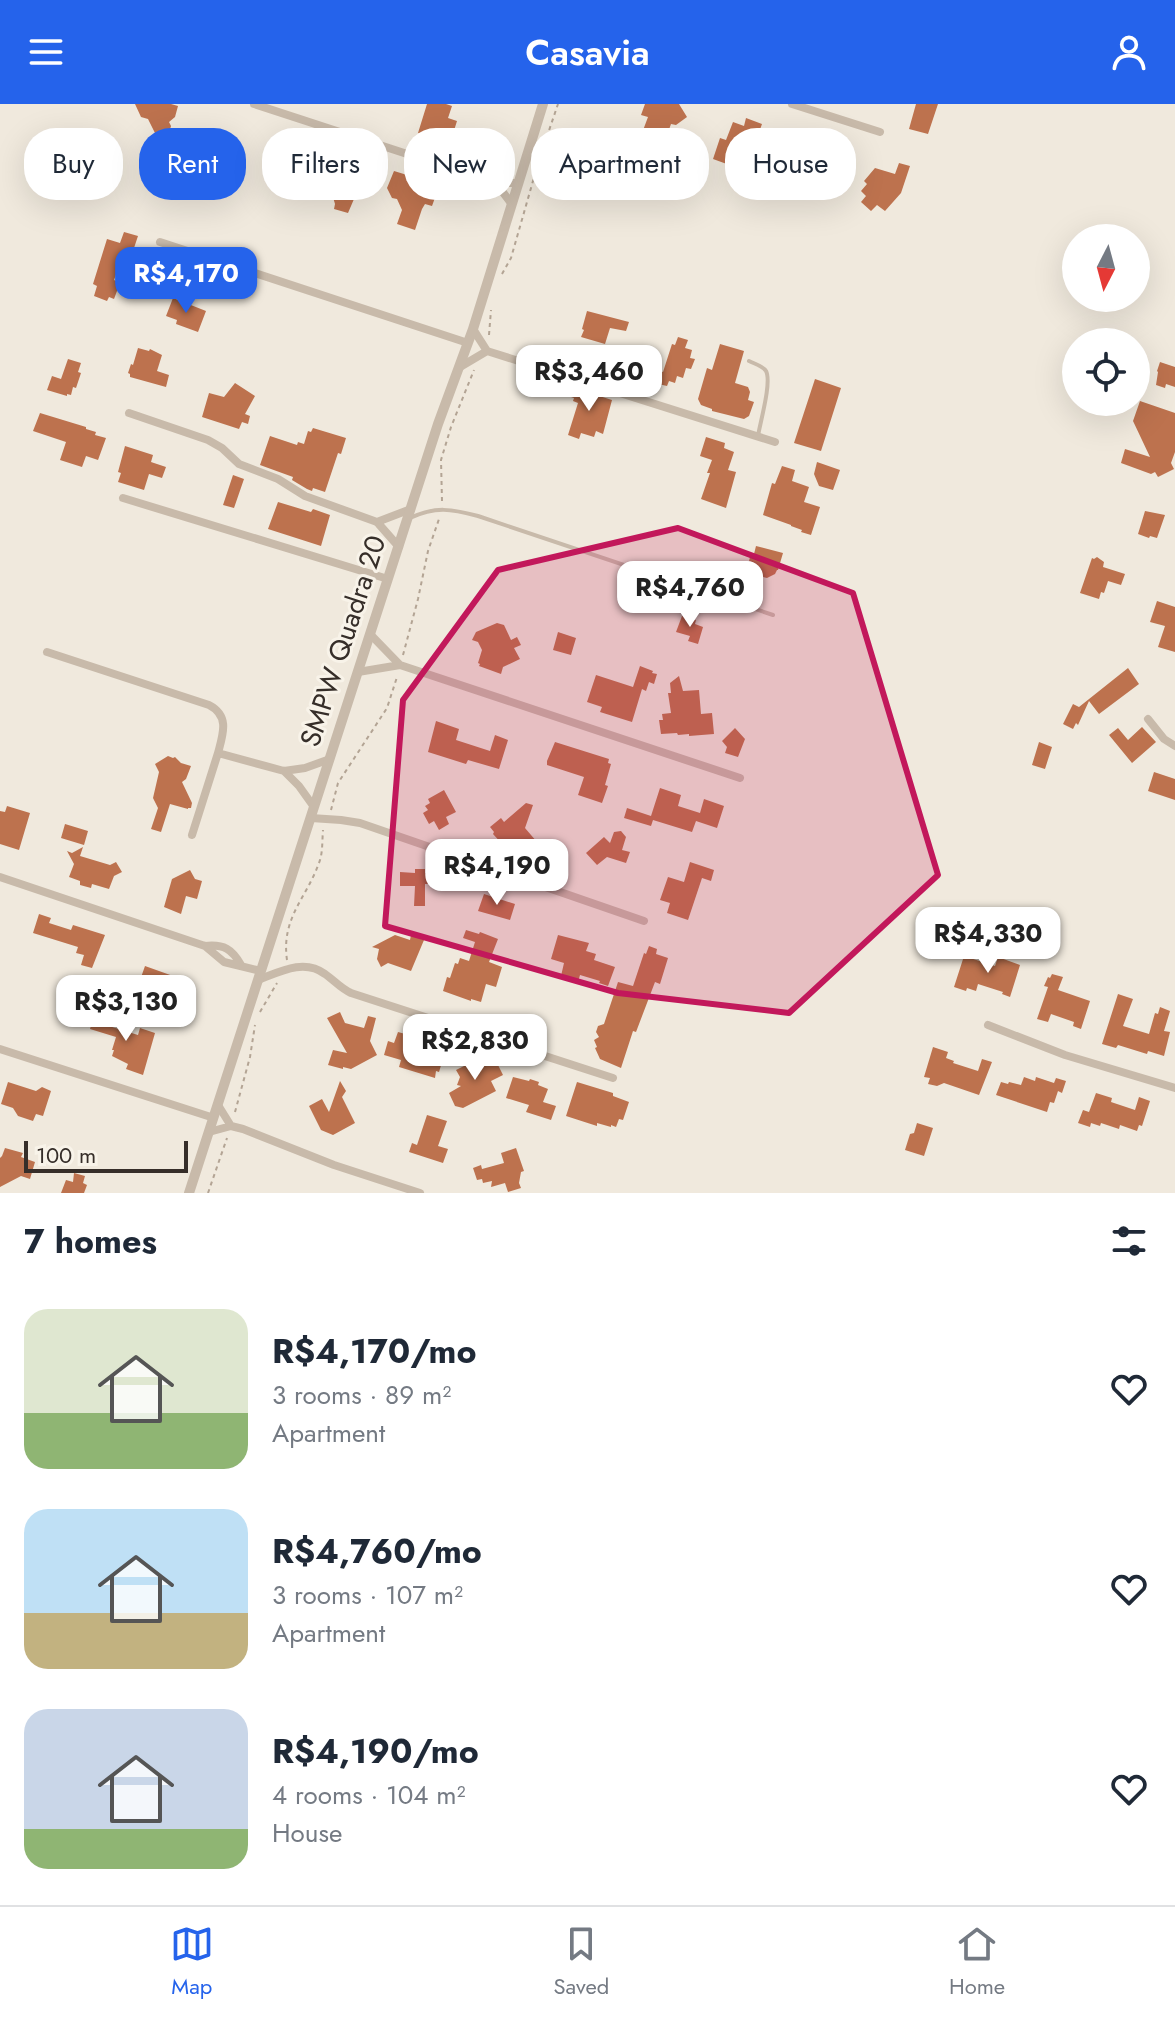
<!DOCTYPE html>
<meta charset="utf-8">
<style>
:root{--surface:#fff;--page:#f2f2f3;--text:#1f2937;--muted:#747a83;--line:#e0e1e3;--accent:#2563eb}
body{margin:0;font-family:Jost,sans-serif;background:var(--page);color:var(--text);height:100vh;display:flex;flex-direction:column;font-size:30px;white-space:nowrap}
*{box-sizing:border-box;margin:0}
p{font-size:26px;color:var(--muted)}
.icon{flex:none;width:44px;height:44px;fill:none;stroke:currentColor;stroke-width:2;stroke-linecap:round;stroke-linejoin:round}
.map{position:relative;height:1089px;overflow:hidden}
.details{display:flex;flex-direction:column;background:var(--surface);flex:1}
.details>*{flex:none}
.hud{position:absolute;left:24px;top:24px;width:1128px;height:72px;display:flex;gap:16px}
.needle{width:52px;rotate:186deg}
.controls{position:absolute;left:1062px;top:120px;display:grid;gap:16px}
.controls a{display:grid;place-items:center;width:88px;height:88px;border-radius:50%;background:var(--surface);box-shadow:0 8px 32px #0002;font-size:40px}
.scale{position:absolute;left:24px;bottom:20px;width:164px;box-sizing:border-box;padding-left:8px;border:4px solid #362e29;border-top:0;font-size:22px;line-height:28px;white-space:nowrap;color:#362e29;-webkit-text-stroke:6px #f8f3e9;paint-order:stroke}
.price{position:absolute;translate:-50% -68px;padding:0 18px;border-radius:16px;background:#fff;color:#222;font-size:26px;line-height:52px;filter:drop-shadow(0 2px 4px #0008)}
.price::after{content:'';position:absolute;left:50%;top:48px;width:24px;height:18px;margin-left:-12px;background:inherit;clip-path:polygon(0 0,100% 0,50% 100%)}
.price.current{background:var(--accent);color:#fff}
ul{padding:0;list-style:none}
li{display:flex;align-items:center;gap:24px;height:200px;padding:0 24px}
li span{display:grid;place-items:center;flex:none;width:224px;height:160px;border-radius:24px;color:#555}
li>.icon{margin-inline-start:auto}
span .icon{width:96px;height:96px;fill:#fffc;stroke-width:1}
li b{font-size:34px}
h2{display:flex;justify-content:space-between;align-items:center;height:96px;padding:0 24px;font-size:34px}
.chip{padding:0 28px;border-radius:32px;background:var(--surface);box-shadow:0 8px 32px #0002;font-size:28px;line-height:72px}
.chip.current{background:var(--accent);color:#fff}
header{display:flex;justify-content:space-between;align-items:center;height:104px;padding:0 24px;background:var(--accent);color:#fff;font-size:36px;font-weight:600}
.dock{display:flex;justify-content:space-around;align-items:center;height:112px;border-top:2px solid var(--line);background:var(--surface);font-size:22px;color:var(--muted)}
.dock a{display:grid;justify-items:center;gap:4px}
.dock .current{color:var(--accent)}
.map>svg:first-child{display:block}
.building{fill:#bd724e}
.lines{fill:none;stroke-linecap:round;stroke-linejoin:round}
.path{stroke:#b3a494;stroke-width:2;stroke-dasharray:4 4;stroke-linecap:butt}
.service{stroke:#c8baaa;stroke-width:4}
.minor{stroke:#c8baaa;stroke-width:8}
.tertiary{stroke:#c8baaa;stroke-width:10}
.marked{fill:#c2185b;fill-opacity:0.2;stroke:#c2185b;stroke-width:6;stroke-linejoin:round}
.labels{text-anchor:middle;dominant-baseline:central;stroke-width:6;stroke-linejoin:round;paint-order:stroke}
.street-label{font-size:28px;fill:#362e29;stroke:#f8f3e9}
</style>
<header><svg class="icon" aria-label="menu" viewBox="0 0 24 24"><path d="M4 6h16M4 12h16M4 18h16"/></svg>Casavia<svg class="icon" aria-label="person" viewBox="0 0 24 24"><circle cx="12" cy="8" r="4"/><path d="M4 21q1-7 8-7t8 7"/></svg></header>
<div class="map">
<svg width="1175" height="1089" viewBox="0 0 1175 1089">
<rect width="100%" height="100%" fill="#f0e9dd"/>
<!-- building -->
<path class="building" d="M135,0H171L178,2L175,13L169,18L171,22L169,29H170L164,50L150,45L155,29L148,15L141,13Z
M427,0H446L452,2L448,14L457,17L452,33L443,30L441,37L418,29Z
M645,0H679L687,13L676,21L671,20L665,37L642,29L648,13L641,11Z
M916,0H938L928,30L909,25Z
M746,14L762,20L747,62L752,64L749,72L734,66L735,63L713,55L720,34L726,36L733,18L744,22Z
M215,40L223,43L224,51L218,56L211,53L210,49L205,65L195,62L200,45L210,49L209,46Z
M808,44L834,52L837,56L835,58L837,62L832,77L816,71L812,85L805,86L793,81L798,60L793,59L796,48L806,52Z
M335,49L347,53L348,49L358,52L355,62L358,68L351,91L354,95L348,109L334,105L335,100L330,83L317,90L308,74L318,55L320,58L329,53L333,54Z
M899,59L910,62L901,89L885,107L877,101L871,107L861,98L866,92L861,87L867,80L864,77L875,64L895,70Z
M394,67L417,74L423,87L436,91L432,102L425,100L422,105L415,126L397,120L402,106L397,95L392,94L387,84Z
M124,128L138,132L131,153L123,151L114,176L120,179L114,195L109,193L107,197L94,192L97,182L93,180L107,135L120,139Z
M173,194L206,207L198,228L176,220L177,216L166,212Z
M587,207L629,218L626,227L610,224L605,240L581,233L584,226L582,225Z
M678,233L688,236L685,244L692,246L690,254L695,255L691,265L686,264L683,274L677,272L675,279L669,277L667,282L654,279L658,266L663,268L672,240L675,241Z
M720,240L744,247L735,279L748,283L750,288L748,296L754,298L749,312L744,315L712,307V305L701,301L698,295L707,264L712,266Z
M138,244L149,247L150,245L162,251L157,267L169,271L166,283L130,273V270L128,269L131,260L133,261Z
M68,255L81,259L78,268L81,269L76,284L73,283L71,291L67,290V292L47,286L52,272L61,275Z
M1160,258L1175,263V283L1166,280L1165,284L1156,281L1158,268L1157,267Z
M815,275L841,284L821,347L794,339Z
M235,279L255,292L245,310L250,312L248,320L242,318L239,325L202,313L209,289L224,293Z
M571,283L612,296L603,330L596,327L594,333L581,329L579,335L568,331L578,299L573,297L574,294L568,292Z
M1140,297L1175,309V348L1171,359L1174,365L1158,373L1155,368L1151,370L1121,359L1125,345L1150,353L1133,317Z
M40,309L86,323V325L96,328L95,331L106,334L98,356L86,352L82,363L60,356L66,338L33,327Z
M313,324L346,334L341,350L338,349L325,388L313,384L312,387L307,385L292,376L293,373L260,361L270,332L297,341L298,338L304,340L308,327L311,328Z
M706,333L725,339L724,344L734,348L728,366L736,368L726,404L701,395L710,369H707L712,356L700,352Z
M125,342L153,351L151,358L166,363L162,374L149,370L144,386L118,378L121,369L118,368Z
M817,358L840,366L833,386L819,382L814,370Z
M782,362L795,366L792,377L809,383L804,398L820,403L811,431L801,428L802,426L791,422V421L763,411L772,379L775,380Z
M233,371L244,375L234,404L223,401Z
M278,398L311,408L313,405L330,411L321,442L268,425Z
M1145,407L1165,411L1157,434L1150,432L1149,434L1138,430Z
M756,442L783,449L778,466H777L775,470L767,474L756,471L749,457L751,449L754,450Z
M1097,453L1104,458L1103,463L1125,470L1121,481L1108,477L1104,489L1101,488L1099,495L1080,489L1092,454L1094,455Z
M1157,497L1175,503V548L1158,543L1165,522L1150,518Z
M682,512L696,516L695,520L703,523L698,540L688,537L690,532L676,528Z
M497,519L504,521L511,536L517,533L521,541L514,544L520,555L503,563L501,570L479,562L480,560L478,559L482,546L478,538L472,536L476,528Z
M558,528L576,534L571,551L553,546Z
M640,562L653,567L652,569L657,570L654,580L649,578L646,587L642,585L632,618L600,608L602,603L587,598L596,571L633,583Z
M1128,564L1139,580L1099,610L1089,597L1078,621L1076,619L1073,625L1063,620L1073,600L1079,603Z
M679,572L683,587L699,586L701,610L712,609L714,630L689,632V630L678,631L677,629L661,630L659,616H663L662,610L671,609L668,589H671L670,579Z
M436,617L459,625L456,636L490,647L495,631L508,636L499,665L468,656L466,660L428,648Z
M1142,623L1156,638L1132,659L1109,631L1118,624L1128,636Z
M735,624L745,635L738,653L725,649L727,643L722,637Z
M555,638L609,655L608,659L611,660L605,681L608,682L602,699L578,691L584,673L547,661V657Z
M1039,638L1052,643L1045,665L1032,661Z
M168,652L173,654L175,653L181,659L191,662L186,675L182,678L192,699L191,704H188V705L170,700L161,728L151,725L158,704L153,694L159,668L155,660Z
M1154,668L1175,675V696L1148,687Z
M660,684L681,691L678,702L700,709L704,695L724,702L717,724L696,717L692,728L653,716L651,722L624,714L627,704L651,712Z
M444,686L456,708L446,713L449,720L439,726L434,717L429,720L423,709L428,706L425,702L430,699L428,695Z
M526,699L533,701L525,724L537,738L524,749L512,735L504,742L493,730L494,728L490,723L501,714L504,718Z
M7,702L30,709L19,746L0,740V707L5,708Z
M65,720L88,727L84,741L61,734Z
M621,727L626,733L622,746L630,748L626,759L607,753L597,761L586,749L604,733L610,739L614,728Z
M83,743L80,752L110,761L116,758L122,768L114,772L109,785L92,780L91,784L80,781V777L69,773L74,760L67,747L72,749Z
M690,758L714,766L711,777L702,774L688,816L667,809L670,799L660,796L668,773L684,778Z
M415,765H425V769H433V780H425V802H414L415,782H400V768L415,769Z
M190,766L195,775L202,777L197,795L186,792L181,810L164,803L172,775Z
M484,790L515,800L510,816L478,807Z
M39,810L51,814L49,819L71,826L73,821L105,831L92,864L81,861L84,851L76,849L78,843L33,829Z
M466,826L479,830L480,828L498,835L489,858L502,863L496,883L486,880L481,898L471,895V897L443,887L447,873L450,874L455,859L458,860L460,854L469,857L475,838L463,834Z
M395,831L410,836L411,831L424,836L411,867L388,859L381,863L377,855L379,845L372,843Z
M558,831L589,839L586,847L596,850L594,856L615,863L608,882L599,879L600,877L580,871L578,878L561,872L564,859L551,855Z
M649,842L657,845L656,850L668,854L660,880L655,878L636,928L633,927L621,964L600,955L595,944L597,943L594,936L599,933L596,928L598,922L604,920L618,878L633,882L644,849L646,850Z
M964,852L995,862L998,853L1020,861L1010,893L1002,890L1003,888L978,880L976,887L967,884L966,887L954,883Z
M145,862L173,872L168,885L166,884L159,897L153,894L151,899L140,895L144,881L139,879Z
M1052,870L1063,873L1058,886L1090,897L1081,925L1073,922L1074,918L1051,910L1048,918L1037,915L1048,883L1044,882L1048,873L1050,874Z
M1118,890L1133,895L1123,922L1149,930L1155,909L1158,910L1160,903L1170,907L1164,927L1170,928L1164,952L1148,947L1147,950L1118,941L1116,944L1102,940Z
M96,905L111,909L109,922L138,931L140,924L155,929L143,971L126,965L128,960L112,952L114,946H112L116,933L90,925Z
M340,908L345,919L364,924L368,912L376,914L370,937L377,951L351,965L343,963V965L328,961L333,946L347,949L327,914Z
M398,928L409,931L406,934L431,942L433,935L445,939L440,954L443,955L439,968L436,967L435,974L399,963L401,956L384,951L388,937L394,939Z
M933,943L948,948L946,954L954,957L953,959L978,967L982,955L992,958L979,991L944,979L937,982L928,980L930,974L924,973Z
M479,950L483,959L495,955L503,971L491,977L496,987L463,1004L455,1002L449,989L461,982L457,981L460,973L456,966L474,957Z
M513,973L529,977L530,975L539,978L538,981L548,985L543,998L556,1002L551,1016L526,1008L529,1001L506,994Z
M1024,973L1035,977L1036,973L1054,979L1056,974L1066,977L1062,989L1058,987L1054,999L1050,998L1047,1008L996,991L1001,978L1008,980L1009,978L1021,981Z
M340,977L346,987L342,993L355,1019L333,1031L321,1026L309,1002L322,995L329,1008Z
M8,978L36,987L42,983L51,987L43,1012L36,1010L33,1017L18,1012L13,1004L1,1000Z
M577,978L613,989V992L629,998L623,1016L619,1015L616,1023L611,1021V1023L597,1019V1022L566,1012Z
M1096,989L1112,994L1111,998L1135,1006L1139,993L1150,997L1142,1022L1139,1021L1137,1027L1120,1021L1119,1025L1101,1019L1100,1022L1091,1019L1090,1023L1078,1019L1083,1006L1089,1008Z
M427,1011L447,1017L438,1042L448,1045L443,1059L409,1048L412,1039L417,1041Z
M917,1019L933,1024L924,1052L905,1046L910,1030L914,1029Z
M5,1044L23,1049L21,1053L35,1058L30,1075L21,1072L0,1083V1054L2,1052Z
M516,1044L524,1067L521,1068L519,1079L521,1084L508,1088L505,1079L491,1083L492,1077L483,1079L482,1075L477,1076L473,1064L481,1061L482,1065L504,1059L501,1049Z
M74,1069L85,1072L83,1079L87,1081L84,1089H61L66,1076L73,1078Z"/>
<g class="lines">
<!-- path -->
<path class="path" d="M502,170L511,154L539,56L558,0
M489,231L491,206
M442,397L441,356L451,323L474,266
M403,551L418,495L428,447L439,415
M331,706L338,679L387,604L397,573
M287,856C281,814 306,795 319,759C323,749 322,737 323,726
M260,908L277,879
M235,1008L250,953L255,921
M208,1089L227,1034"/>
<!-- service -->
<path class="service" d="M749,257C755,260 763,262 766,267C772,278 760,319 758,332
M410,414C436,402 451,405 478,412L773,511"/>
<!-- minor -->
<path class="minor" d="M254,0L496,79H517
M792,0L880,28
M496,79L511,99
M160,138L468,239
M473,225L487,247L775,338
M460,263L487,247
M129,309L208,336L222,344L239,360L278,375L305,392L377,418L399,443
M123,394L388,475
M377,418L411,405
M370,530L400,561
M47,548L209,601C230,612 223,630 218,649L284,667L305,664L330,655
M358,568L400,561L740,674
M1148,615L1164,635L1175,642
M284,667L299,682L314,703
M311,714L341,716L360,719L644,817
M192,731L218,649
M0,773L205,842C224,840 232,845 241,861
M205,842L224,858L261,867
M258,876C279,868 304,854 325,870C334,876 340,884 351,889L613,974
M988,921L1065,951L1175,984
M0,945L214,1014
M218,1001L231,1022
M209,1028L231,1022L243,1025L334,1061L420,1089"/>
<!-- tertiary -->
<path class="tertiary" d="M189,1089L438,320L473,225L543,0"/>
</g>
<!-- marked area -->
<path class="marked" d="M678,424L853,489L938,771L789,909L618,889L385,822L403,596L498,466Z"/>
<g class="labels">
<!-- street labels -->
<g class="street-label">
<text transform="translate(343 537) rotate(-72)">SMPW Quadra 20</text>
</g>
</g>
</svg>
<div class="controls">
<a><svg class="needle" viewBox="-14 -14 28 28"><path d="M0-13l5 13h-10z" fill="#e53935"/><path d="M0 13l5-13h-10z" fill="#747a83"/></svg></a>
<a><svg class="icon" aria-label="locate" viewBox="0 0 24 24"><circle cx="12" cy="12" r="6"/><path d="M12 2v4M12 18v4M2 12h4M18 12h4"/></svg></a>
</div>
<div class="scale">100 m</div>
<b class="price current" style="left:186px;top:211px">R$4,170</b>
<b class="price" style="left:589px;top:309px">R$3,460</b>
<b class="price" style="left:690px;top:525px">R$4,760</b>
<b class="price" style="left:497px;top:803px">R$4,190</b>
<b class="price" style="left:988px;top:871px">R$4,330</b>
<b class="price" style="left:126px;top:939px">R$3,130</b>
<b class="price" style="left:475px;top:978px">R$2,830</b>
<div class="hud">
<a class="chip">Buy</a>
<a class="chip current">Rent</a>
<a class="chip">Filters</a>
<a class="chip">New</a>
<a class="chip">Apartment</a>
<a class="chip">House</a>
</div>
</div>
<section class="details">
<h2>7 homes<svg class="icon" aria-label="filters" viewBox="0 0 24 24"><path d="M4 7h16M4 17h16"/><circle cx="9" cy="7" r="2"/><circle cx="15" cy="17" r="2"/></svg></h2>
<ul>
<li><span style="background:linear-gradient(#dfe7d0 65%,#8fb573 0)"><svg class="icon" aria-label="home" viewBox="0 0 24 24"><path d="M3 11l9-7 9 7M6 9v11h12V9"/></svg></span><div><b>R$4,170/mo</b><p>3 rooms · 89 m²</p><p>Apartment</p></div><svg class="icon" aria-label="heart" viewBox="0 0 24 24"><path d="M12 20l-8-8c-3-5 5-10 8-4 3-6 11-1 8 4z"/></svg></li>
<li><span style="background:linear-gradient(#bfe0f5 65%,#c2b280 0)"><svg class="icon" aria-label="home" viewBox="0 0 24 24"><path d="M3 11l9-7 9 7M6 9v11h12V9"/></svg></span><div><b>R$4,760/mo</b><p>3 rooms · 107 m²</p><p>Apartment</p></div><svg class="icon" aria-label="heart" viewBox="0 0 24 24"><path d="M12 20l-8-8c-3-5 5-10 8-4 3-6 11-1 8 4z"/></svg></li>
<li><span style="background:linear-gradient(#c9d6e8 75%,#8fb573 0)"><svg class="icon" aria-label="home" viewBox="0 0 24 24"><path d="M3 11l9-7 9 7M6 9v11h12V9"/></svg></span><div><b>R$4,190/mo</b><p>4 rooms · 104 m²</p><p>House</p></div><svg class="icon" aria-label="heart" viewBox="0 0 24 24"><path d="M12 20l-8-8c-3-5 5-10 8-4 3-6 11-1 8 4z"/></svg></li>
</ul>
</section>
<nav class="dock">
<a class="current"><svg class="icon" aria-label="map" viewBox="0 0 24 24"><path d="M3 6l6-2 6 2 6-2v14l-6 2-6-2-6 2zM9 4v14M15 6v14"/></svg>Map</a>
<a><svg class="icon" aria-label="saved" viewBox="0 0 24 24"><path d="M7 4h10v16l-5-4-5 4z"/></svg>Saved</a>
<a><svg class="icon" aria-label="home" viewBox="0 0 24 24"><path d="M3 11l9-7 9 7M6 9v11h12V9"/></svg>Home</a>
</nav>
